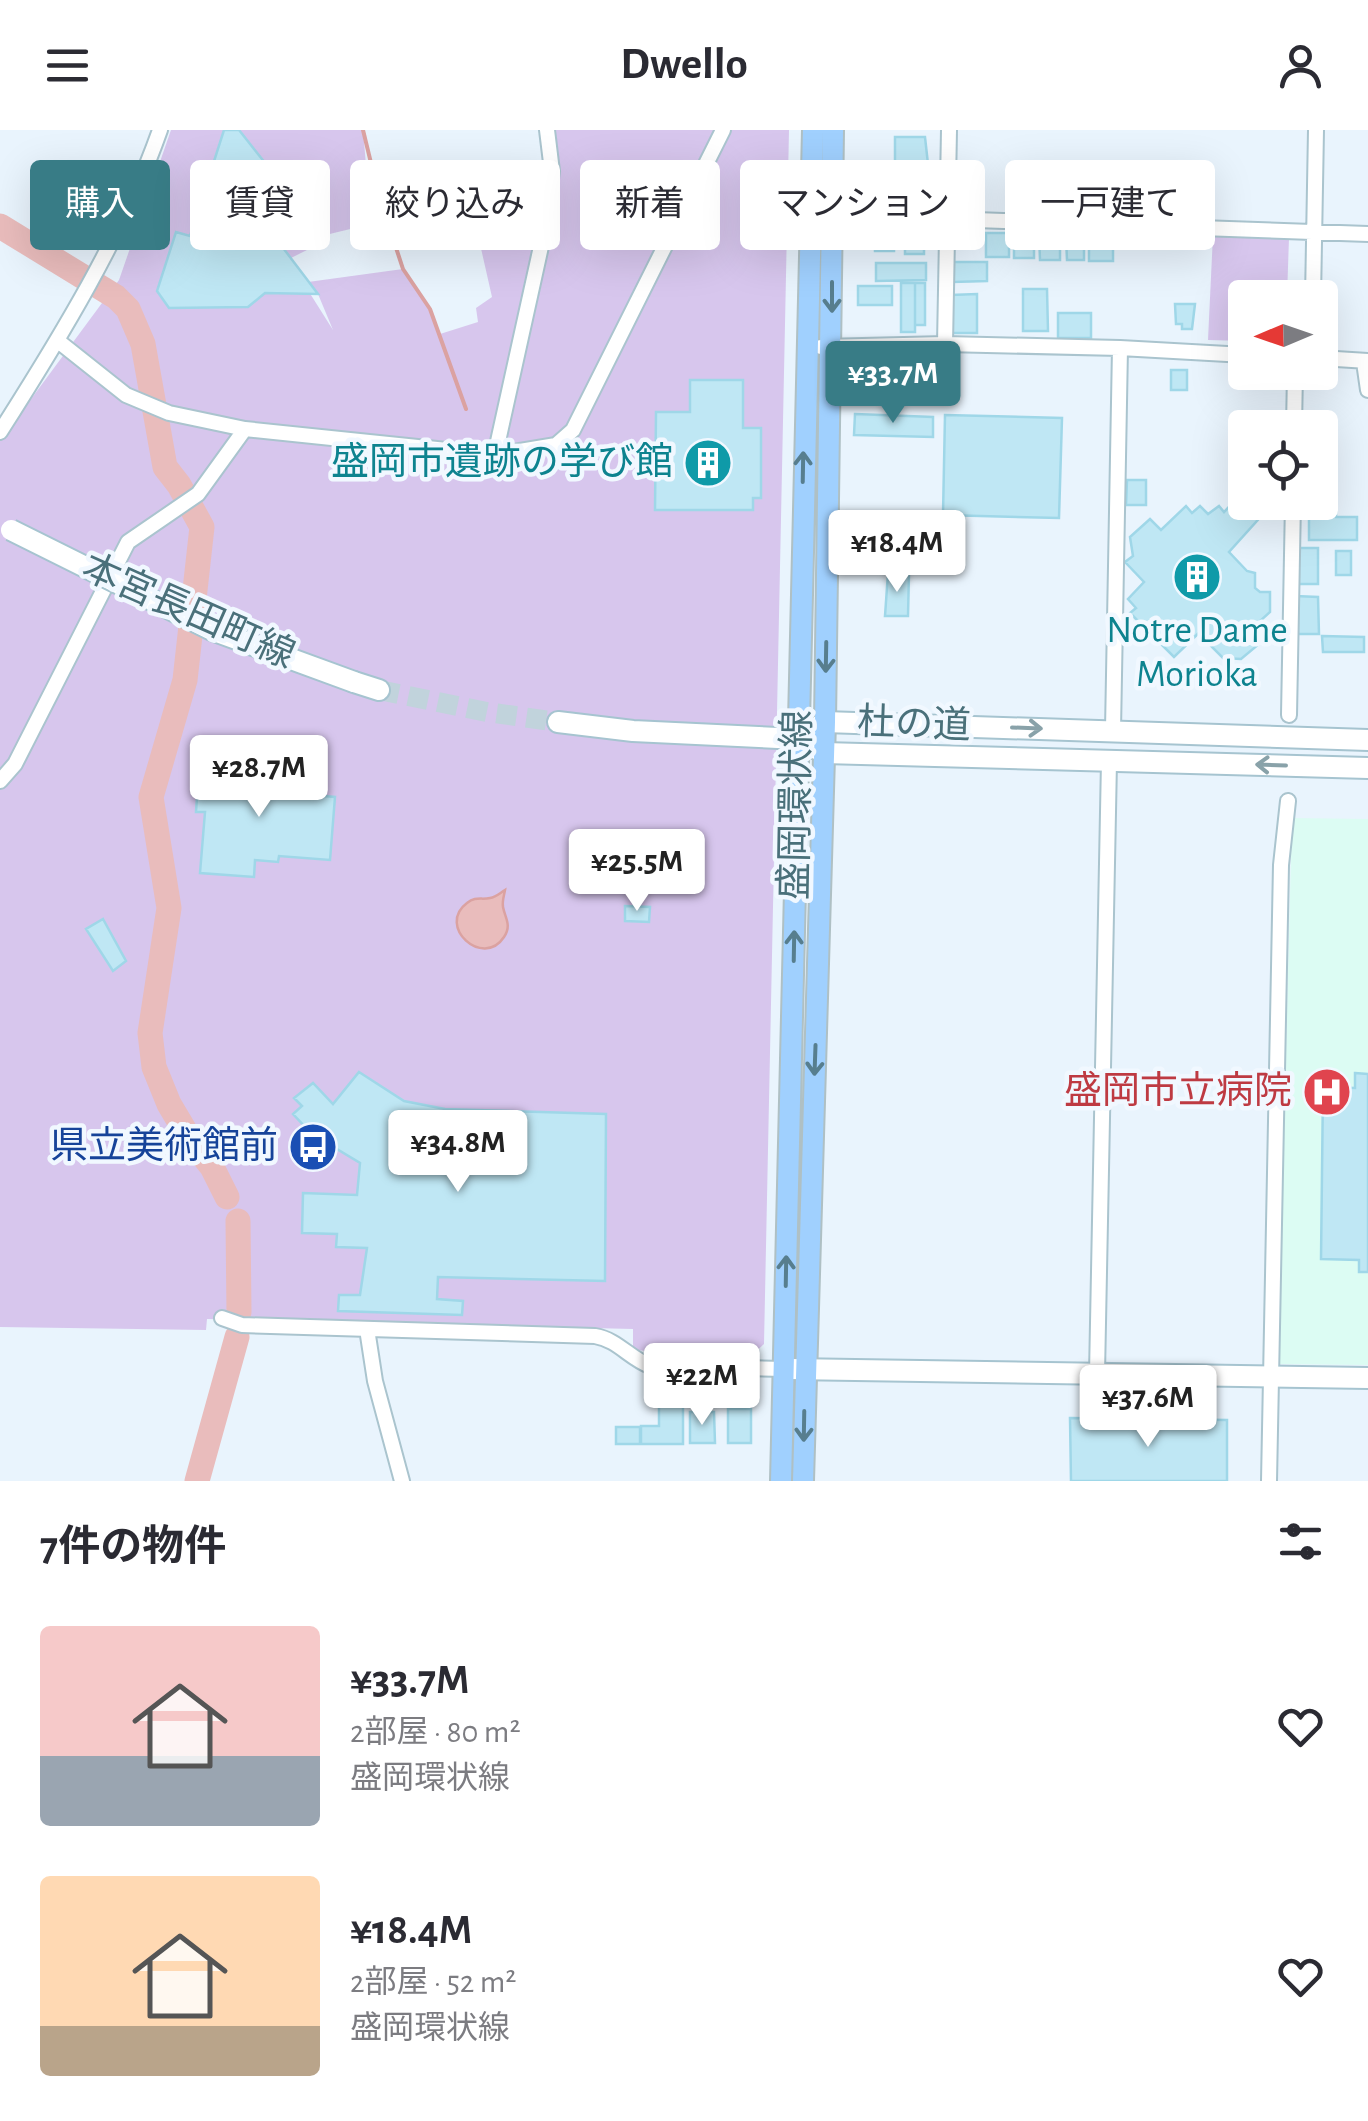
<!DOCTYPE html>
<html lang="ja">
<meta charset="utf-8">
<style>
:root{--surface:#fff;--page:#f2f2f3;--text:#2b2b33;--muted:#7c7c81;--accent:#387c86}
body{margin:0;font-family:"Alegreya Sans","Noto Sans JP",sans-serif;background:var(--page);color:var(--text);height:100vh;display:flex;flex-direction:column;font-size:38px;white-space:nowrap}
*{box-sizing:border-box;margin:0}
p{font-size:32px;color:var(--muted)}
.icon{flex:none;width:55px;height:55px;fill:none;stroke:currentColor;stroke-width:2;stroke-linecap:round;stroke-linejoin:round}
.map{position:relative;height:1351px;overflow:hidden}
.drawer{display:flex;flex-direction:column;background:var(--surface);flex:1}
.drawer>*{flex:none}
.banner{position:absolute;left:30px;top:30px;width:1310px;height:90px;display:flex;gap:20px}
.needle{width:65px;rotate:268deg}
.tools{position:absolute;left:1228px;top:150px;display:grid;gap:20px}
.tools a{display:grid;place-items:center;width:110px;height:110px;border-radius:10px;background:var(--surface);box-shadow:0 10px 40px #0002;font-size:50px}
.price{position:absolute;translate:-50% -85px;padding:0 22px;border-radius:10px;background:#fff;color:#222;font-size:32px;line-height:65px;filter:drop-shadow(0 2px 5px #0008)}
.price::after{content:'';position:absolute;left:50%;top:60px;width:30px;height:22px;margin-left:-15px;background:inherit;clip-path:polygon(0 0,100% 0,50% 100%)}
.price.active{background:var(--accent);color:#fff}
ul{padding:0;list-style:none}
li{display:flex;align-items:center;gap:30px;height:250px;padding:0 40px}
li span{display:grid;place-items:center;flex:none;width:280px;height:200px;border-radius:10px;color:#555}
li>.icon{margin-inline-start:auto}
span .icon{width:120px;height:120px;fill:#fffc;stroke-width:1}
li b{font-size:42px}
h2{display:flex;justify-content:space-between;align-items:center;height:120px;padding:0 40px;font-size:42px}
.chip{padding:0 35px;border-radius:10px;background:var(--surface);box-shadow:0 10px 40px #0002;font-size:35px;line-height:90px}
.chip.active{background:var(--accent);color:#fff}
header{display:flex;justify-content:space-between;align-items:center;height:130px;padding:0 40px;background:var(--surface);font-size:45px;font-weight:700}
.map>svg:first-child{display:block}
.medical{fill:#dcfcf3}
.green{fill:#d7c6ed}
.water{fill:#e9bcbc;stroke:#dba2a1;stroke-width:2.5}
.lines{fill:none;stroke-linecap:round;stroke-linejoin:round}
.stream{stroke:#dba2a1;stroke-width:4}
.river{stroke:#e9bcbc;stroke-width:25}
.building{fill:#bfe7f4;stroke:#9fd7e8;stroke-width:2.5}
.secondary-tunnel{stroke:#c1d3dc;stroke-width:20;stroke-dasharray:20 10;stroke-linecap:butt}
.street-casing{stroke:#aac4ce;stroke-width:18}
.secondary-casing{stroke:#a6c4d0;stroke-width:24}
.primary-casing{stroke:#afc0c4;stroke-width:24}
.street{stroke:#fff;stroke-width:14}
.secondary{stroke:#fff;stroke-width:20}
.primary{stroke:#a0d0fe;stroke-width:20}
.secondary-bridge-casing{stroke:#a6c4d0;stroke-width:24;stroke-linecap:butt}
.secondary-bridge{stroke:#fff;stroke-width:20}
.oneway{stroke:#577e8e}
.oneway2{stroke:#89a2a9}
.labels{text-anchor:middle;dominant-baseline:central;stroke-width:9;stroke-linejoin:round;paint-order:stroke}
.culture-label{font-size:38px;fill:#0d838f;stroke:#f1f8ff;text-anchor:end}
.street-label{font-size:38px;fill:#4a707a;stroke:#f1f8ff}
.health-label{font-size:38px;fill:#be3a42;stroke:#f1f8ff;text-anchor:end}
.transit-label{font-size:38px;fill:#164399;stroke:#f1f8ff;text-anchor:end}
</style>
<header><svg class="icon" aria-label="menu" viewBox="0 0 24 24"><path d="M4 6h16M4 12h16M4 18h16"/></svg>Dwello<svg class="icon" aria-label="person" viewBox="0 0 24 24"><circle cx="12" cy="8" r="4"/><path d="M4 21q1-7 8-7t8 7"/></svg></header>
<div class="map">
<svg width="1368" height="1351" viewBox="0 0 1368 1351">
<rect width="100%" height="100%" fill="#e9f4fd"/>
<!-- medical -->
<path class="medical" d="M1292,688L1368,689V1235L1278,1234Z"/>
<!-- green -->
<path class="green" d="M171,0H363L371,94L309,109L307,120L291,128L282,119L333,200L318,164L308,152L403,139L430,179L440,204L478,192L476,178L492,167L480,114L544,103L547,0H789L764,1214L750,1227L633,1220V1199L207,1189L206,1200L0,1197V311L119,150Z
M1213,105L1289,108L1287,167L1245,168V211L1208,210Z"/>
<!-- water -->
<path class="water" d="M505,760C504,766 502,771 503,777C505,788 512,795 504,807C483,839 436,796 467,773C476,766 481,770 490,768C496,767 500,763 505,760Z"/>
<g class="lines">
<!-- stream -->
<path class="stream" d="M363,0L379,66L403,139L430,179L466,279"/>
<!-- river -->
<path class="river" d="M0,96L116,167L128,179L143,214L165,337L179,355L202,397L185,550L151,667L169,778L150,903L154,937L169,974L191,1011L212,1037L227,1067
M238,1091L239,1182
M197,1351L237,1207"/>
</g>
<!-- building -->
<path class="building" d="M224,0H239L285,58L245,93L271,102L318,164L265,163L248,177L169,178L157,161L176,102L190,106Z
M895,7H925L928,34L895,35Z
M898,42H920L916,75H898Z
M875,79H894V121H875V114H872Z
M905,81H924L927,110H924V124H905Z
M986,103H1009V127H986Z
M1039,103H1060V130H1040Z
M1014,105H1034V128H1014Z
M1089,106H1113V131H1089Z
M1066,107H1084V130H1067Z
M953,132H987V151L953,152Z
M876,133H926V150L876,151Z
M901,153H915V202H901Z
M915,153H925V195H915Z
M858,156H892V175H858Z
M1023,159H1047L1048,201H1023Z
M977,164V203H951V165Z
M1175,174H1195L1192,199H1182V194H1176Z
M1058,183H1091V208H1058Z
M1171,240H1187V260H1171Z
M690,250H743V298H761V368H753V380H655L656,282H690Z
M855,284L933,287V307L854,305Z
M945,285L1062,288L1059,388L943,385Z
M1127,350H1146V375H1126Z
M1245,360V372H1274L1229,422L1247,441L1255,443V458L1260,462H1270V482L1260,491L1259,514L1241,529L1223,528L1208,513L1206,496L1174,527L1130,483L1136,478L1128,469L1144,452L1125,432L1133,426L1130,407L1150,389L1161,400L1186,376L1192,383L1200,376L1208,384L1219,376L1224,382Z
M1327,382H1336V387H1357V410H1309V387H1327Z
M1296,418H1318V454H1296Z
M1336,421H1351V445H1336Z
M888,443L909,444L908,486H885Z
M1295,466L1318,467L1319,504H1295Z
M1322,506L1364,507V522H1323Z
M235,636L290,640L288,663L335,667L330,730L279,726L278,732L255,730L254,747L200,743L205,682H196L199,637L234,640Z
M625,776L650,777L649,792L625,791Z
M103,789L126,831L113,841L86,799Z
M359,942L404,971L445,979L606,984L605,1151L438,1147L437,1169L463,1171L462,1185L338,1181L339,1165H360L367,1118L336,1117L337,1104L302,1103L303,1063L357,1065L360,1033L312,1004L293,984L302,976L294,968L313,953L333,974Z
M1355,943L1368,944V1142H1359V1130L1321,1129L1323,957L1355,958Z
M659,1253H683V1314H641V1296H659Z
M728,1279H751V1313H728Z
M690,1282H714L715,1313H690Z
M1070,1288L1227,1290V1351H1071Z
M616,1297H640V1314H616Z"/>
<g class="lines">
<!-- secondary-tunnel -->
<path class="secondary-tunnel" d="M379,560L487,582L558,592"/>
<!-- street casing -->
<g class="street-casing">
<path id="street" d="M947,89L1368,104
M1313,168L1316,0
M58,211L126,265L169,283L245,299
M945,214L949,0
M821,217L945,214L1120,218L1245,225
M1320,228L1368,231
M1364,232L1368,260
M1294,298L1295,242
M0,302C60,208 123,105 160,0
M495,325L544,103L552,41L547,0
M1289,585L1293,372
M1113,600L1120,218
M0,651L15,634L128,412L198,364L245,299L495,325L556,315L573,300L723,0
M222,1188L242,1195L595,1206C618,1210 629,1228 650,1236L784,1239
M367,1199L375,1251L402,1351
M1097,1244L1109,631
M1269,1351L1281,735L1288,671"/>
</g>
<!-- secondary casing -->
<g class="secondary-casing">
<path id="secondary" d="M354,552L379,560
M558,592L633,601L798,609L824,623L1368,638
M813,600L825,592L1368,610
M790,1239L1368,1248"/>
</g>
<!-- primary casing -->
<g class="primary-casing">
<path id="primary" d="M781,1351L813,0
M803,1351L825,592L833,0"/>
</g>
<!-- street -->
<use href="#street" class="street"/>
<!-- secondary -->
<use href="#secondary" class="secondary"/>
<!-- primary -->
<use href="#primary" class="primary"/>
<!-- secondary-bridge casing -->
<g class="secondary-bridge-casing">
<path id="secondary-bridge" d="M11,400L212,500L354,552"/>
</g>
<!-- secondary-bridge -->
<use href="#secondary-bridge" class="secondary-bridge"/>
</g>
<!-- one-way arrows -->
<defs><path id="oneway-shaft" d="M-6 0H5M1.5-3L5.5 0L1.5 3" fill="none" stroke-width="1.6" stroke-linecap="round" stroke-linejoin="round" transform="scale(2.5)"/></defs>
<g class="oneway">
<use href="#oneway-shaft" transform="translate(832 167) rotate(90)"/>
<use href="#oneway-shaft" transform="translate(803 337) rotate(-89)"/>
<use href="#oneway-shaft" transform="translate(826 527) rotate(91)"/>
<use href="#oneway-shaft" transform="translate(794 816) rotate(-89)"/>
<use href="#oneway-shaft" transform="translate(815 930) rotate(92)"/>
<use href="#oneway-shaft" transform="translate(786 1141) rotate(-89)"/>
<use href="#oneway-shaft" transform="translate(804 1296) rotate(91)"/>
</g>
<g class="oneway2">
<use href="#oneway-shaft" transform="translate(1027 598) rotate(2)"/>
<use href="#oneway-shaft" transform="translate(1271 635) rotate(-178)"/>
</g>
<!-- icons -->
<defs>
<g id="building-disc" transform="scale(2.5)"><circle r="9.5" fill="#0f9aa8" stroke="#f1f8ff"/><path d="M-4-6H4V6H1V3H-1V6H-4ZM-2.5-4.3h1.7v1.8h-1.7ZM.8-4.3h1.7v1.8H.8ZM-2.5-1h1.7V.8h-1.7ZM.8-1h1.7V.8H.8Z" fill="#fff"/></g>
<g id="hospital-disc" transform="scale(2.5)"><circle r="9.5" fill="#e0444e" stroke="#f1f8ff"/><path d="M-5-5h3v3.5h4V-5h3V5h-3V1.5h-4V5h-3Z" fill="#fff"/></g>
<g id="bus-disc" transform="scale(2.5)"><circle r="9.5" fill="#1a4fb4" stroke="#f1f8ff"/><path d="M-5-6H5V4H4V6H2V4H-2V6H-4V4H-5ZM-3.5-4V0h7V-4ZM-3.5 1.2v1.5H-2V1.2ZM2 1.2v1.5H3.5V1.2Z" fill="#fff"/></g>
</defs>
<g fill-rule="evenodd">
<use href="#building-disc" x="708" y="333"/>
<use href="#building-disc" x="1197" y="447"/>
<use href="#hospital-disc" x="1327" y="962"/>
<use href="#bus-disc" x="313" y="1017"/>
</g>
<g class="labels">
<!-- culture labels -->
<g class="culture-label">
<text x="673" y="333">盛岡市遺跡の学び館</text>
<text x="1197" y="501" text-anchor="middle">Notre Dame<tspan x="1197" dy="44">Morioka</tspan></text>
</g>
<!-- street labels -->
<g class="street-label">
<text transform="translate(188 482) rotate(24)">本宮長田町線</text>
<text transform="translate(914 595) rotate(2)">杜の道</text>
<text transform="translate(797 675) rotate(-89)">盛岡環状線</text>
</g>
<!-- health labels -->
<g class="health-label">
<text x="1292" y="962">盛岡市立病院</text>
</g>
<!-- transit labels -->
<g class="transit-label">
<text x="278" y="1017">県立美術館前</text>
</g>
</g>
</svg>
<div class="tools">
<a><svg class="needle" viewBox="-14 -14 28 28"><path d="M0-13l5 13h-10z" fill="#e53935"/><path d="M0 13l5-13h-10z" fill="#7c7c81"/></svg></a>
<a><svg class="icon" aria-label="locate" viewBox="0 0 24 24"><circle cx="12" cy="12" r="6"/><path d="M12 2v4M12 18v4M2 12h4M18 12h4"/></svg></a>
</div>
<b class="price active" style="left:893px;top:296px">¥33.7M</b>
<b class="price" style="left:897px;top:465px">¥18.4M</b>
<b class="price" style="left:259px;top:690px">¥28.7M</b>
<b class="price" style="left:637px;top:784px">¥25.5M</b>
<b class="price" style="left:458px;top:1065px">¥34.8M</b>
<b class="price" style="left:702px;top:1298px">¥22M</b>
<b class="price" style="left:1148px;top:1320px">¥37.6M</b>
<div class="banner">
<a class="chip active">購入</a>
<a class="chip">賃貸</a>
<a class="chip">絞り込み</a>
<a class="chip">新着</a>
<a class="chip">マンション</a>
<a class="chip">一戸建て</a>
</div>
</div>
<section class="drawer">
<h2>7件の物件<svg class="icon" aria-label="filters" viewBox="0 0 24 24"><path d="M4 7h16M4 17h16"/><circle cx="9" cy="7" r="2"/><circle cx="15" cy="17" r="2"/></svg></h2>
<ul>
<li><span style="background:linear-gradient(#f6c9c9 65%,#9aa5b1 0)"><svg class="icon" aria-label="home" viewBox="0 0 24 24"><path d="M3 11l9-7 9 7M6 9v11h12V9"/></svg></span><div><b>¥33.7M</b><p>2部屋 · 80 m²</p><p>盛岡環状線</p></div><svg class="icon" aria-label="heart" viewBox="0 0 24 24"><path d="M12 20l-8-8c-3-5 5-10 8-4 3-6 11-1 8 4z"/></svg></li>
<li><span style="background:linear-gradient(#ffd9b3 75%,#b9a48a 0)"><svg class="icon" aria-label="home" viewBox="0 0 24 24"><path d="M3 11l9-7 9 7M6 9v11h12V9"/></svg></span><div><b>¥18.4M</b><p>2部屋 · 52 m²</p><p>盛岡環状線</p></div><svg class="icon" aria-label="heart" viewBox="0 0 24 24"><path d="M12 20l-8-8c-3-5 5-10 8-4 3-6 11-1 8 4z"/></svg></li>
</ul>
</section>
